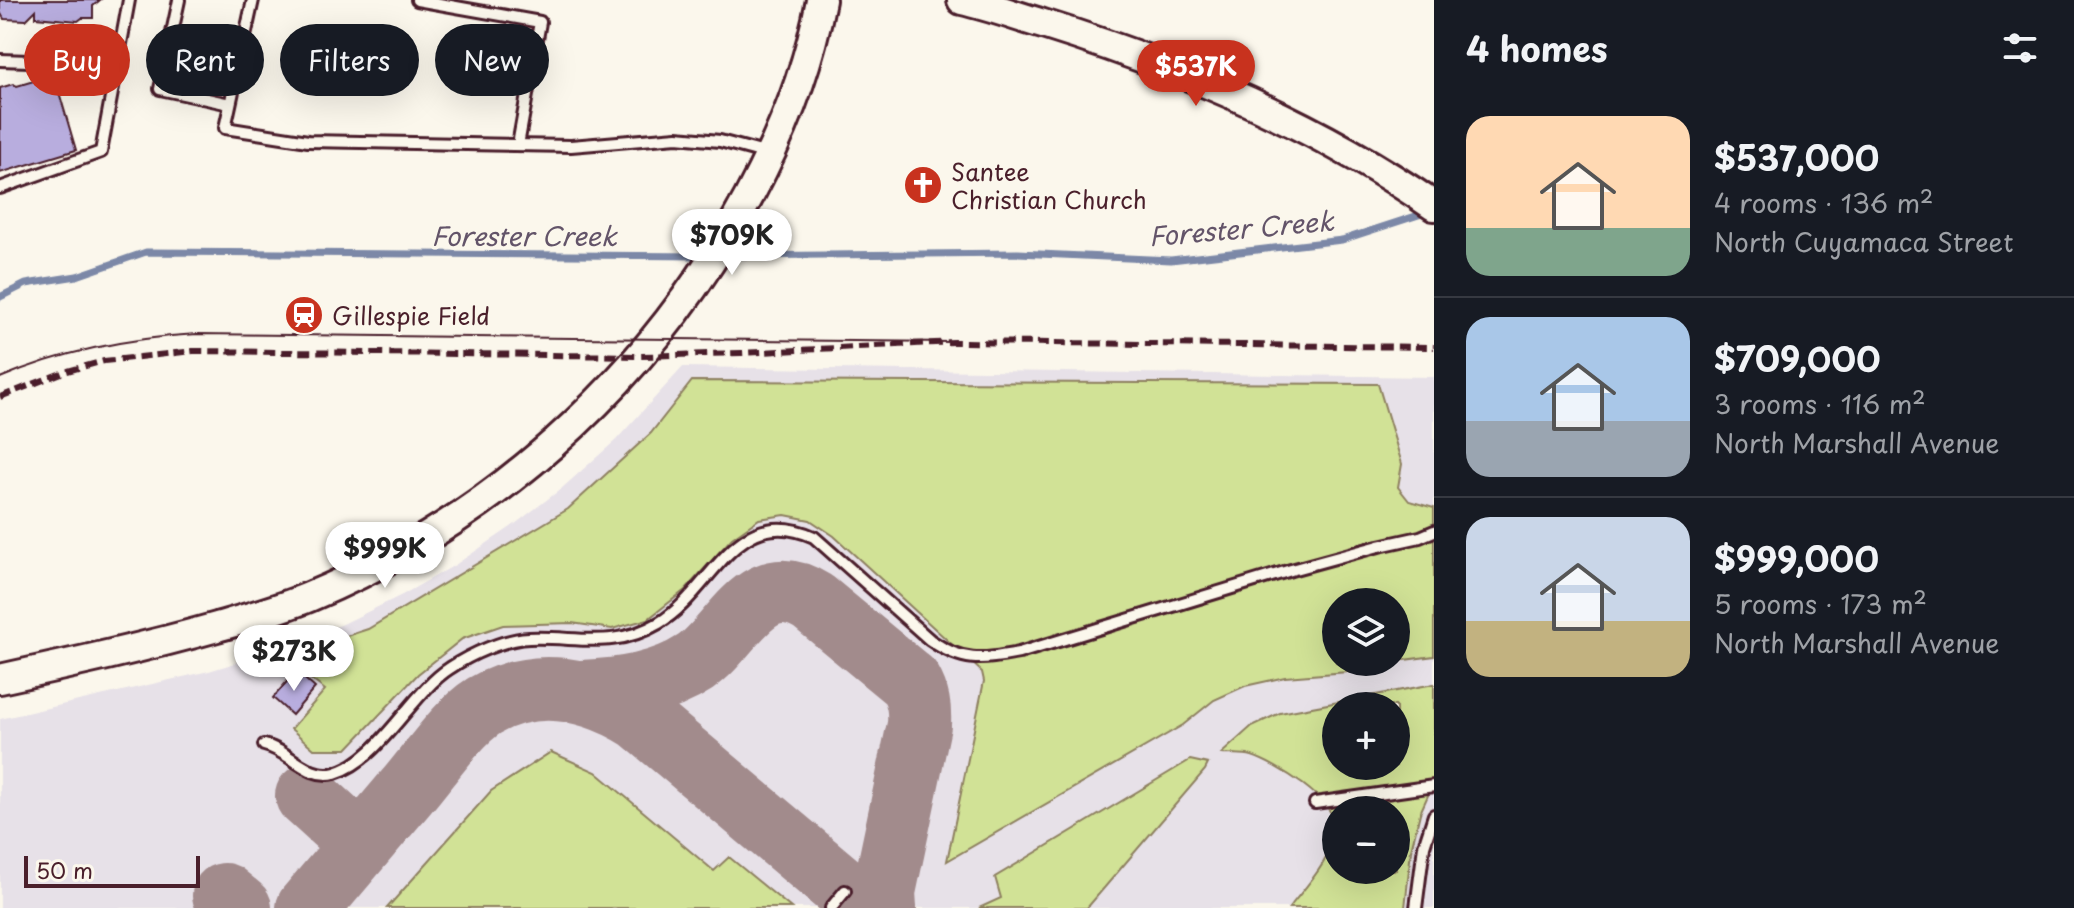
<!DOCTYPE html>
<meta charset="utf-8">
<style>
:root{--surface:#171b24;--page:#20242c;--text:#f1f3f6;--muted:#9ea1a6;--line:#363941;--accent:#c8321e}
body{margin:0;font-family:"Playpen Sans",sans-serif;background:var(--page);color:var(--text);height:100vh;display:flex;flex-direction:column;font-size:30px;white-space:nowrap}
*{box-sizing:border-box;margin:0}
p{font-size:26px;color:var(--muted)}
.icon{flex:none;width:44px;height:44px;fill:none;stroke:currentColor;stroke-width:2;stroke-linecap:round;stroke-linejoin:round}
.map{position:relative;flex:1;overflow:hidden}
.panel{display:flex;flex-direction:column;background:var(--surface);width:640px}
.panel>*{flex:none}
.top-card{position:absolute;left:24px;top:24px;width:760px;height:72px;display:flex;gap:16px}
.buttons{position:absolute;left:1322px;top:588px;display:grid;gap:16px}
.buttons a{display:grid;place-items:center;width:88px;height:88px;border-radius:50%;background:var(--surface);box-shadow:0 8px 32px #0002;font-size:40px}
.scale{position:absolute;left:24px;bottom:20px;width:176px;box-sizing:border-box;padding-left:8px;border:4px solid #4a1f2b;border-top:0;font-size:22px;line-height:28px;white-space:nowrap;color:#4a1f2b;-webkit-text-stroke:6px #fbf7ec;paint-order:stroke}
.price{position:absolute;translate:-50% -68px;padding:0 18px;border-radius:28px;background:#fff;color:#222;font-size:26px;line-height:52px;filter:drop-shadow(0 2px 4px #0008)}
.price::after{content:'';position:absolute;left:50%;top:48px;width:24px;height:18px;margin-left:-12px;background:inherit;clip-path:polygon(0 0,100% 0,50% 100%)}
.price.selected{background:var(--accent);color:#fff}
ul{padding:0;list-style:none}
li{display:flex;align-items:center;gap:24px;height:200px;padding:0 32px}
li+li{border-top:2px solid var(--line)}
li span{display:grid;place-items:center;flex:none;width:224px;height:160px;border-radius:24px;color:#555}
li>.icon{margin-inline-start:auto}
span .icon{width:96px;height:96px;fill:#fffc;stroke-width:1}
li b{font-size:34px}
h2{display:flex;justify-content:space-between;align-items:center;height:96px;padding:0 32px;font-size:34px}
.tag{padding:0 28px;border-radius:36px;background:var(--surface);box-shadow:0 8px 32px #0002;font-size:28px;line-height:72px}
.tag.selected{background:var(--accent);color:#fff}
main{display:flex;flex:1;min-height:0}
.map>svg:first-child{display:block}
.built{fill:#e7e1e8;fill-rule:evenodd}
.green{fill:#d1e296;stroke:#8e8060;stroke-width:2;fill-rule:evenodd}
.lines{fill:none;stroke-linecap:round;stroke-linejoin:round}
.stream{stroke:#7b88a7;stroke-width:7}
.taxiway{stroke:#a28b8c;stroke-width:64}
.building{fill:#b8adde;stroke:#4a1f2b;stroke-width:2}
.service-casing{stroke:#4a1f2b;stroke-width:16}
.secondary-casing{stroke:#4a1f2b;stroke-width:34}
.service{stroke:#fbf7ec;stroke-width:10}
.secondary{stroke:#fbf7ec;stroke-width:28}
.tram{stroke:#4a1f2b;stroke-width:2}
.rail{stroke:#4a1f2b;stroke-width:6;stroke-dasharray:12 6;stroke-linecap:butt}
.labels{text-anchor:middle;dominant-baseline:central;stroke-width:7;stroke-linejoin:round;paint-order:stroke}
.poi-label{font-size:24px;fill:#4a1f2b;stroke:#fbf7ec;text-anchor:start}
.water-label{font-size:26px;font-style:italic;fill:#635469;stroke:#fbf7ec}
</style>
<main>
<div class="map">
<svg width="1434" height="908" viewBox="0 0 1434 908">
<rect width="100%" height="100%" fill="#fbf7ec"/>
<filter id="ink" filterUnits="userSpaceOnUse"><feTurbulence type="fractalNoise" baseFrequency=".0125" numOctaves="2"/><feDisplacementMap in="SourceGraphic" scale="16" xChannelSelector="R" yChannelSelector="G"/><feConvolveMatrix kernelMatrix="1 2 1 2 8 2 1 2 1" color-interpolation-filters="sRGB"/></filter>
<g filter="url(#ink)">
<!-- built -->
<path class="built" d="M683,367L1434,377V908H0V719L209,671L274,651L343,624L402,595L455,565L511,527L561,489L616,440ZM1336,602H1396V662H1336ZM1336,706H1396V766H1336ZM1336,810H1396V870H1336Z"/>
<!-- green -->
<path class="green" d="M692,381L1378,384L1402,464L1398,487L1409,501L1434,508V656L1396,661V602H1336V662H1394L1348,672L1285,677L1245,686L1214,700L1183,725L947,861L984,681L982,672L834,536L810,520L785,515L759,519L732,538L685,590L648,619L612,629L572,623L503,625L462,639L418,674L347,749H314L291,729L325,690L282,657L368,629L568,509L651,433Z
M1434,684V782L1420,813L1411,850L1405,908H1289C1307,885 1334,858 1335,827C1335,799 1276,764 1252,756C1243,753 1231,755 1221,754L1252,726L1280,713ZM1336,706H1396V766H1336ZM1336,810H1396V870H1336Z
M551,752L596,772L714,871L729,857L791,908H387L491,791Z
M1190,760L1208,764L1205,770L1087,908H979L1001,898L995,877Z"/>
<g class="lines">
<!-- stream -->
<path class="stream" d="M722,256L1018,253L1171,260L1342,240L1428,212
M0,297L26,284L77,276L146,252L706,256"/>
<!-- taxiway -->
<path class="taxiway" d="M582,692C621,690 662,685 695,663C734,636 756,566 813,602L910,682C918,696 920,708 919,725L884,892L885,908
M307,796L361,845
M224,895L240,908
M308,908C341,869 374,830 406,792C427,768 458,722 484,706C536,676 592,689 640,718L866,908"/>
</g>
<!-- building -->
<path class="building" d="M0,0H100L93,6V18H82L78,21L36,17V10L26,20L4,19L0,12Z
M54,75L76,150L0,173V88L13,84L17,86Z
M296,671L315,688L292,715L273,698Z"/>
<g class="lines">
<!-- service casing -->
<g class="service-casing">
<path id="service" d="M179,0L160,89L230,104
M253,0L225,128L308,141L571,146L677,137L720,141L768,154
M417,0L540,22L518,145
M0,60L117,64
M0,188L101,152L129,0
M264,745C289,750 307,780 335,773C379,761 412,692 450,668C471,654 504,639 529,638C578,636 613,650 659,623C714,590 735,501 814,537L930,640C963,663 981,660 1019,653L1291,570L1379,546L1420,537L1434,531
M1315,803L1434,786
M831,908L845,891
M1416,908L1424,846L1434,815"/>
</g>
<!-- secondary casing -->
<g class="secondary-casing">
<path id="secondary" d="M962,0C989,6 1016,16 1043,24C1178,66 1318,125 1434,206
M0,679C73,663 146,647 217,627C248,618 280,609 309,597C505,515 668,362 762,171C789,117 810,59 821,0"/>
</g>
<!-- service -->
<use href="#service" class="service"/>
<!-- secondary -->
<use href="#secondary" class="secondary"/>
<!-- tram -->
<path class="tram" d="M0,378C63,351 128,338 197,334L954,342"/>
<!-- rail -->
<path class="rail" d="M0,397L64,372L104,361L193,351L641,356L741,353L954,342L1434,347"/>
</g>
</g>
<!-- icons -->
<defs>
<g id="church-disc" transform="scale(2)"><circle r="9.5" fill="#c8321e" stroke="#fbf7ec"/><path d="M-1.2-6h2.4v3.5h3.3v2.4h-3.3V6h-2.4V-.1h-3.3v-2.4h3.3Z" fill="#fff"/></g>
<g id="station-disc" transform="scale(2)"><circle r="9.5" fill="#c8321e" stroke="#fbf7ec"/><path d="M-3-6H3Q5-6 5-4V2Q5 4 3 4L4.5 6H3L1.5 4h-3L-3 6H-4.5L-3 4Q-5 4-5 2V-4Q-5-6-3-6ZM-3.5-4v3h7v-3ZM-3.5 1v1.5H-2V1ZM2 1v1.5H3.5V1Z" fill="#fff"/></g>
</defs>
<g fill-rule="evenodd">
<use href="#church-disc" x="923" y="185"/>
<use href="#station-disc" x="304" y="315"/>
</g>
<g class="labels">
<!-- poi labels -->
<g class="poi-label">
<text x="951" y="171">Santee<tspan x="951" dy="28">Christian Church</tspan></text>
<text x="332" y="315">Gillespie Field</text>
</g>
<!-- water labels -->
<g class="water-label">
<text transform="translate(1241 228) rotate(-5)">Forester Creek</text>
<text x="524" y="235">Forester Creek</text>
</g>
</g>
</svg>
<div class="buttons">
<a><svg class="icon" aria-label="layers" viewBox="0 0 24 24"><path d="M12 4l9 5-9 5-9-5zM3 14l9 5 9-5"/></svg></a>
<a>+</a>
<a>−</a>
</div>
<div class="scale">50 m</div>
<b class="price selected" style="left:1196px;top:108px">$537K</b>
<b class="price" style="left:732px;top:277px">$709K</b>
<b class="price" style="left:385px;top:590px">$999K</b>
<b class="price" style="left:294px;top:693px">$273K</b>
<div class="top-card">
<a class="tag selected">Buy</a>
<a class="tag">Rent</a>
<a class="tag">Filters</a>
<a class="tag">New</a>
</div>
</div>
<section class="panel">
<h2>4 homes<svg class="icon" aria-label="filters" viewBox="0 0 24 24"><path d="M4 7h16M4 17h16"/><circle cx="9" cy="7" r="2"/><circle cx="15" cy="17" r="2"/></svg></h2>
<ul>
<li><span style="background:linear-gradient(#ffd9b3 70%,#7fa58c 0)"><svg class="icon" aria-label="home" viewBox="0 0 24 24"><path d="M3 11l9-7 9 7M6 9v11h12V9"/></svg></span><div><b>$537,000</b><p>4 rooms · 136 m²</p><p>North Cuyamaca Street</p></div></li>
<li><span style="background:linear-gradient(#a9c7e8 65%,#9aa5b1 0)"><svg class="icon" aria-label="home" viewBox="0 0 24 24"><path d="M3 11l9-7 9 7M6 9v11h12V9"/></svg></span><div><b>$709,000</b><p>3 rooms · 116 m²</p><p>North Marshall Avenue</p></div></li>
<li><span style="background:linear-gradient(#c9d6e8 65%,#c2b280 0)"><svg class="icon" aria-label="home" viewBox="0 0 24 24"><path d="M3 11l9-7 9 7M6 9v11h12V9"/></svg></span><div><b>$999,000</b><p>5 rooms · 173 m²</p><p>North Marshall Avenue</p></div></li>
</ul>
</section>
</main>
